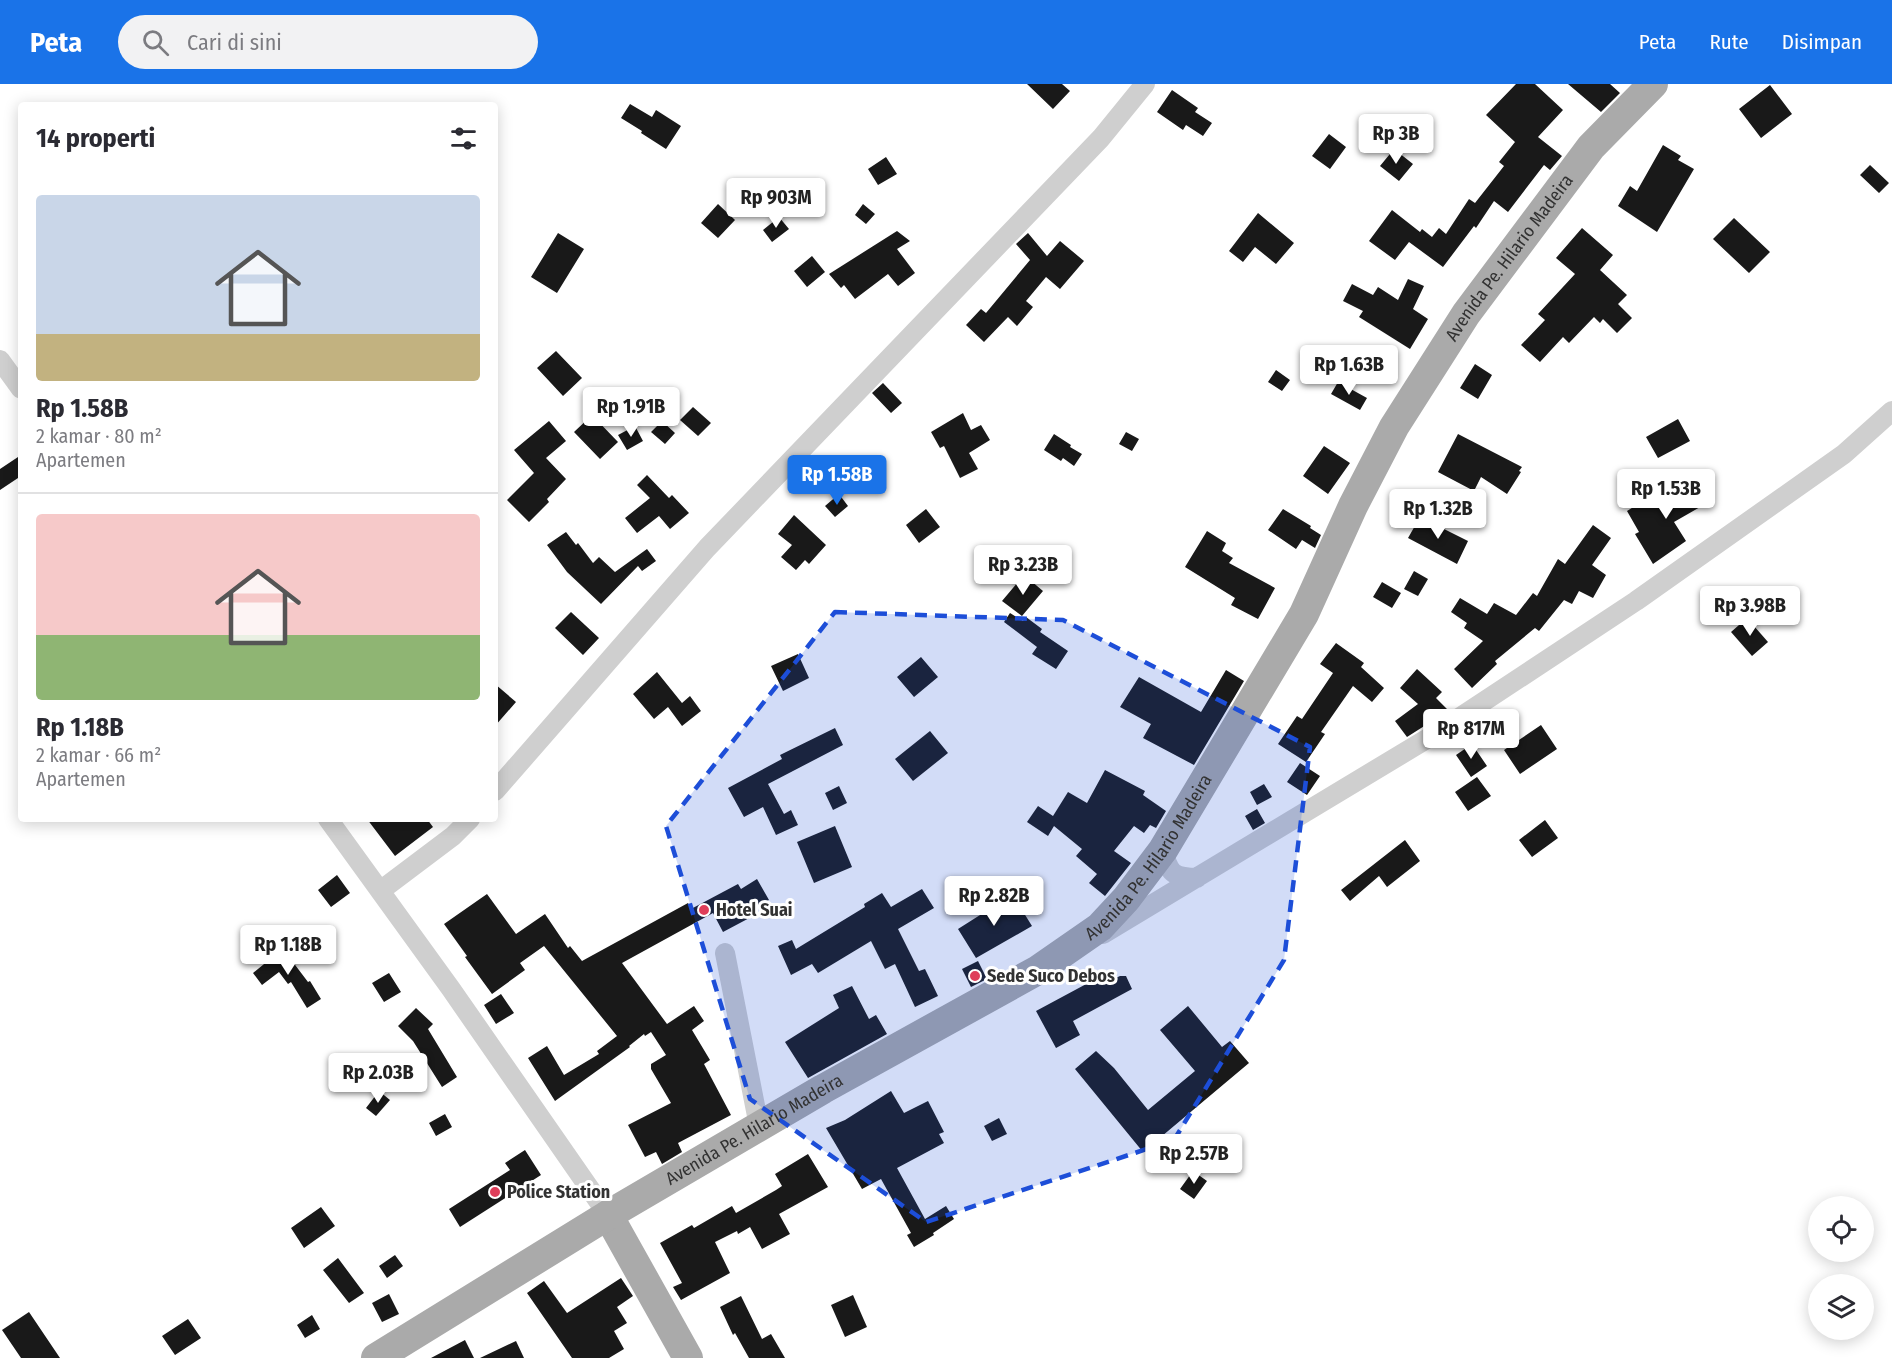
<!DOCTYPE html>
<html lang="id">
<meta charset="utf-8">
<style>
:root{--surface:#fff;--page:#f2f2f3;--text:#2b2b33;--muted:#7c7c81;--line:#e1e1e2;--accent:#1a73e8}
body{margin:0;font-family:"Fira Sans Condensed",sans-serif;background:var(--page);color:var(--text);height:100vh;display:flex;flex-direction:column;font-size:22px;white-space:nowrap}
*{box-sizing:border-box;margin:0}
p{font-size:20px;color:var(--muted)}
.icon{flex:none;width:33px;height:33px;fill:none;stroke:currentColor;stroke-width:2;stroke-linecap:round;stroke-linejoin:round}
.map{position:relative;flex:1;overflow:hidden}
.drawer{position:absolute;left:18px;top:18px;width:480px;height:720px;display:flex;flex-direction:column;background:var(--surface);border-radius:6px;box-shadow:0 3px 15px #0003}
.drawer>*{flex:none}
.controls{position:absolute;left:1808px;top:1112px;display:grid;gap:12px}
.controls a{display:grid;place-items:center;width:66px;height:66px;border-radius:50%;background:var(--surface);box-shadow:0 3px 15px #0003;font-size:30px}
.price{position:absolute;translate:-50% -51px;padding:0 14px;border-radius:6px;background:#fff;color:#222;font-size:20px;line-height:39px;filter:drop-shadow(0 2px 3px #0008)}
.price::after{content:'';position:absolute;left:50%;top:36px;width:18px;height:14px;margin-left:-9px;background:inherit;clip-path:polygon(0 0,100% 0,50% 100%)}
.price.current{background:var(--accent);color:#fff}
ul{padding:0;list-style:none}
li{display:grid;align-content:center;gap:12px;height:318px;padding:0 18px}
li+li{border-top:2px solid var(--line)}
li span{display:grid;place-items:center;height:186px;border-radius:6px;color:#555}
li>.icon{margin-inline-start:auto}
span .icon{width:108px;height:108px;fill:#fffc;stroke-width:1}
li b{font-size:26px}
h2{display:flex;justify-content:space-between;align-items:center;height:72px;padding:0 18px;font-size:26px}
header{display:flex;align-items:center;gap:36px;box-sizing:border-box;height:84px;padding:0 30px;background:var(--accent);color:#fff}
header strong{font-size:28px}
nav{display:flex;gap:33px;margin-inline-start:auto;font-size:21px}
.search{width:420px;height:54px;background:var(--page);display:flex;align-items:center;gap:15px;box-sizing:border-box;padding:0 21px;border-radius:33px;color:var(--muted);font-size:22px}
.map>svg:first-child{display:block}
.building{fill:#191919}
.lines{fill:none;stroke-linecap:round;stroke-linejoin:round}
.minor{stroke:#cfcfcf;stroke-width:20}
.primary{stroke:#aaa;stroke-width:30}
.marked{fill:#1d4ed8;fill-opacity:0.2;stroke:#1d4ed8;stroke-width:4.5;stroke-dasharray:12 8;stroke-linejoin:round}
.poi-dot{fill:#df3e5a;stroke:#fff;stroke-width:2}
.labels{text-anchor:middle;dominant-baseline:central;stroke-width:6;stroke-linejoin:round;paint-order:stroke}
.street-label{font-size:18px;fill:#323232;stroke:#fff}
.poi-label{font-size:18px;font-weight:bold;fill:#323232;stroke:#fff;text-anchor:start}
</style>
<header>
<strong>Peta</strong>
<div class="search"><svg class="icon" aria-label="search" viewBox="0 0 24 24"><circle cx="10" cy="10" r="6"/><path d="M15 15l6 6"/></svg>Cari di sini</div>
<nav><a>Peta</a><a>Rute</a><a>Disimpan</a></nav>
</header>
<div class="map">
<svg width="1892" height="1274" viewBox="0 0 1892 1274">
<rect width="100%" height="100%" fill="#fff"/>
<!-- building -->
<path class="building" d="M1027,0H1062L1070,7L1053,25Z
M1516,0H1535L1563,26L1538,53L1562,72L1550,86L1544,81L1508,128L1494,117L1476,144L1474,142L1443,183L1409,158L1395,176L1369,157L1392,126L1420,148L1422,145L1432,153L1439,144L1446,150L1469,115L1475,119L1504,82L1499,78L1515,58L1486,31Z
M1568,0H1610L1620,9L1601,28Z
M1770,1L1792,30L1761,54L1739,25Z
M1172,6L1198,24L1195,28L1212,39L1203,52L1186,41L1183,46L1157,28Z
M630,20L652,33L656,26L681,42L666,65L641,49L642,47L621,34Z
M1329,50L1346,63L1330,85L1312,72Z
M1663,61L1681,72L1678,76L1694,85L1657,148L1618,122L1630,102L1637,107Z
M1394,65L1413,80L1399,97L1380,82Z
M886,73L897,90L878,101L868,85Z
M1870,81L1889,99L1879,109L1860,91Z
M718,120L735,136L718,154L701,139Z
M863,120L875,130L866,140L855,131Z
M1258,129L1294,159L1276,180L1255,163L1243,178L1229,167Z
M779,133L789,145L772,158L763,146Z
M1734,134L1770,168L1749,189L1713,155Z
M1582,144L1613,171L1600,186L1627,211L1618,220L1632,234L1617,249L1603,235L1600,239L1594,233L1569,259L1563,253L1540,278L1521,261L1545,236L1538,230L1575,190L1556,174Z
M897,147L910,157L897,165L915,189L898,202L888,190L855,215L844,201L841,204L829,190Z
M558,149L584,165L557,209L531,193Z
M1028,149L1047,172L1060,157L1084,177L1060,205L1046,193L1026,217L1033,223L1017,242L1008,233L984,258L966,241L981,225L986,229L1030,176L1016,160Z
M812,172L825,188L807,203L794,187Z
M1408,195L1424,202L1413,225L1428,235L1410,265L1359,233L1363,227L1343,217L1352,200L1373,211L1378,203L1398,216Z
M556,267L582,294L563,312L537,284Z
M1475,280L1492,291L1478,315L1460,304Z
M1276,286L1290,296L1282,307L1268,298Z
M1338,298L1367,314L1360,326L1331,310Z
M883,299L902,319L891,329L872,309Z
M693,323L711,339L698,352L680,336Z
M963,329L971,346L981,341L990,356L969,369L978,385L960,394L944,362L940,364L931,348Z
M592,331L618,358L600,375L574,348Z
M1678,335L1690,357L1658,374L1646,353Z
M549,337L566,357L546,374L566,395L547,415L549,418L529,438L507,416L534,389L514,366Z
M662,337L675,349L665,360L651,348Z
M635,342L643,357L627,366L618,351Z
M1126,348L1139,355L1132,367L1119,360Z
M1054,350L1071,361L1070,363L1082,370L1074,382L1063,374L1061,377L1044,366Z
M1458,350L1522,383L1519,387L1521,388L1507,410L1481,393L1474,407L1438,388Z
M1324,362L1350,379L1328,410L1303,392Z
M21,371V392L0,406V385Z
M647,391L669,414L672,411L689,429L670,445L659,432L637,449L625,434L650,414L637,401Z
M1703,396L1714,415L1674,438L1686,457L1653,480L1635,450L1639,448L1627,427L1656,409L1662,419Z
M839,410L848,422L835,433L825,422Z
M926,425L940,443L919,459L906,441Z
M1283,425L1311,442L1310,444L1321,451L1315,464L1302,456L1296,465L1268,446Z
M794,431L826,461L809,480L805,476L796,486L781,473L792,461L778,450Z
M1420,433L1468,457L1457,480L1408,454Z
M1593,441L1611,454L1592,481L1606,491L1593,514L1579,507L1572,520L1564,516L1539,547L1535,544L1495,577L1497,580L1472,604L1454,585L1483,557L1464,544L1467,539L1451,528L1460,514L1487,530L1494,519L1516,531L1533,509L1537,512L1558,475L1565,480Z
M1207,447L1226,459L1222,467L1233,474L1229,479L1275,504L1258,535L1231,521L1235,514L1185,483Z
M566,448L576,461L578,459L593,479L599,473L615,488L647,465L656,477L642,487L638,482L601,520L567,488L547,461Z
M1414,487L1428,495L1418,512L1404,505Z
M1024,491L1043,507L1022,532L1002,517Z
M1382,498L1401,509L1392,524L1373,513Z
M571,528L599,554L583,571L555,544Z
M1010,529L1023,537L1026,533L1042,545L1040,548L1068,567L1056,585L1032,570L1037,563L1004,538Z
M1747,534L1768,558L1752,572L1731,548Z
M1336,559L1364,579L1361,583L1384,604L1372,618L1353,602L1321,648L1325,650L1306,678L1278,660L1297,632L1302,635L1333,589L1320,580Z
M798,570L809,594L783,607L771,582Z
M921,573L938,593L914,613L897,593Z
M1417,585L1442,608L1436,614L1447,625L1440,632L1407,653L1395,637L1418,620L1400,604Z
M1226,586L1244,597L1194,681L1143,654L1151,640L1120,623L1139,593L1201,628Z
M657,588L682,619L690,612L701,627L682,642L668,623L654,635L633,610Z
M495,600L516,618L495,642Z
M1541,641L1557,665L1520,690L1504,666Z
M835,644L843,661L768,700L784,730L791,726L798,741L776,751L763,723L744,733L728,704L782,675L780,671Z
M930,647L948,669L913,697L895,675Z
M1472,660L1487,682L1471,693L1456,671Z
M1300,679L1320,692L1307,711L1287,698Z
M1105,686L1145,707L1143,711L1166,727L1156,744L1150,741L1144,749L1134,742L1114,767L1131,779L1105,812L1089,799L1097,790L1076,772L1082,765L1054,742L1048,752L1027,738L1038,722L1053,732L1068,708L1087,719Z
M1477,693L1491,712L1468,727L1455,708Z
M1264,700L1272,713L1257,721L1250,708Z
M839,702L847,719L833,726L825,709Z
M1257,725L1265,739L1253,746L1245,732Z
M367,735H427L433,743L395,772Z
M1545,736L1558,754L1532,773L1519,756Z
M835,742L852,783L814,799L797,758Z
M1405,756L1420,777L1387,803L1379,792L1350,817L1341,806Z
M337,791L350,809L331,823L318,806Z
M757,795L769,816L752,825L755,831L723,848L713,829L622,879L667,940L694,922L704,937L692,946L710,976L704,980L731,1031L678,1059L682,1068L662,1080L656,1068L645,1073L628,1041L671,1019L651,985V980L666,971L651,948L645,952L644,950L629,962L630,963L555,1017L528,974L547,962L564,991L599,970L597,967L617,952L544,862L520,879L525,886L492,910L465,873L467,872L444,840L487,810L516,850L545,830L568,864L570,862L582,877L688,819L691,825L738,800L741,805Z
M922,805L934,824L898,845L919,887L925,885L938,912L915,923L895,880L885,885L871,857L818,889L812,880L791,891L778,862L792,856L796,865L865,823L864,820L882,809L891,823Z
M1010,812L1019,827L1022,826L1032,842L976,874L958,845Z
M280,861L308,898L310,897L321,915L307,924L291,898L288,900L279,888L262,901L253,889L275,871L272,866Z
M978,877L987,895L971,903L962,885Z
M389,889L401,908L384,918L372,899Z
M1103,891L1107,898L1120,892H1126L1132,905L1073,937L1080,951L1056,964L1036,927Z
M852,902L869,935L876,931L887,950L808,994L785,958L839,924L833,911Z
M501,910L514,929L496,940L484,921Z
M1188,922L1222,963L1230,957L1249,979L1143,1068L1075,985L1096,967L1114,984L1148,1026L1195,987L1160,946Z
M416,924L433,940L428,945L457,993L442,1003L413,957L398,942Z
M379,1007L390,1016L376,1032L366,1024Z
M891,1007L904,1029L928,1017L944,1048L939,1050L944,1059L897,1084L925,1135L946,1122L954,1135L933,1149L934,1151L914,1163L907,1151L911,1149L881,1095L862,1105L826,1044L845,1036Z
M445,1030L452,1043L436,1052L429,1039Z
M999,1034L1007,1050L992,1057L984,1042Z
M525,1066L541,1091L460,1143L449,1125L510,1086L505,1079Z
M808,1070L828,1103L779,1130L790,1150L762,1165L750,1143L738,1150L737,1147L715,1158L730,1189L681,1216L673,1203L682,1199L660,1159L692,1141L694,1144L732,1122L736,1129L776,1106L782,1102L775,1090Z
M1193,1087L1207,1097L1194,1115L1180,1105Z
M321,1123L335,1142L304,1164L291,1144Z
M395,1171L403,1182L387,1194L379,1182Z
M338,1174L364,1209L349,1219L323,1186Z
M621,1194L633,1212L617,1223L627,1239L614,1247L624,1265L609,1274H572L527,1209L544,1197L567,1229Z
M389,1210L399,1230L382,1238L372,1219Z
M853,1211L867,1243L845,1253L831,1221Z
M741,1212L762,1255L771,1250L785,1274H749L735,1249L733,1251L720,1223Z
M29,1228L60,1274H21L2,1246Z
M312,1231L320,1245L305,1254L297,1241Z
M188,1235L201,1254L175,1271L162,1252Z
M465,1256L474,1274H431Z
M516,1257L524,1274H480Z"/>
<g class="lines">
<!-- minor -->
<path class="minor" d="M0,276L21,305
M495,707L707,464L1101,54L1145,0
M328,735L451,905L608,1131
M1163,766C1169,790 1173,793 1197,794
M380,807L453,752L470,735
M1103,850L1430,653L1636,517L1844,370L1892,327
M725,869L759,1042"/>
<!-- primary -->
<g class="primary">
<path d="M608,1131L688,1274"/>
<path id="s1" d="M376,1274L608,1131L823,1005L1038,886L1100,843L1126,815L1163,766L1304,530L1353,422L1394,343L1466,230L1591,63L1653,0"/>
</g>
</g>
<!-- marked area -->
<path class="marked" d="M835,528L1063,536L1310,663L1284,876L1174,1056L926,1138L750,1015L666,742Z"/>
<!-- markers -->
<g class="poi-dot">
<circle cx="704" cy="826" r="6"/>
<circle cx="975" cy="892" r="6"/>
<circle cx="495" cy="1108" r="6"/>
</g>
<g class="labels">
<!-- street labels -->
<g class="street-label">
<text stroke="none"><textPath href="#s1" startOffset="1630">Avenida Pe. Hilario Madeira</textPath></text>
<text stroke="none"><textPath href="#s1" startOffset="928">Avenida Pe. Hilario Madeira</textPath></text>
<text stroke="none"><textPath href="#s1" startOffset="442">Avenida Pe. Hilario Madeira</textPath></text>
</g>
<!-- poi labels -->
<g class="poi-label">
<text x="716" y="826">Hotel Suai</text>
<text x="987" y="892">Sede Suco Debos</text>
<text x="507" y="1108">Police Station</text>
</g>
</g>
</svg>
<div class="controls">
<a><svg class="icon" aria-label="locate" viewBox="0 0 24 24"><circle cx="12" cy="12" r="6"/><path d="M12 2v4M12 18v4M2 12h4M18 12h4"/></svg></a>
<a><svg class="icon" aria-label="layers" viewBox="0 0 24 24"><path d="M12 4l9 5-9 5-9-5zM3 14l9 5 9-5"/></svg></a>
</div>
<b class="price" style="left:1396px;top:81px">Rp 3B</b>
<b class="price" style="left:776px;top:145px">Rp 903M</b>
<b class="price" style="left:1349px;top:312px">Rp 1.63B</b>
<b class="price" style="left:631px;top:354px">Rp 1.91B</b>
<b class="price current" style="left:837px;top:422px">Rp 1.58B</b>
<b class="price" style="left:1666px;top:436px">Rp 1.53B</b>
<b class="price" style="left:1438px;top:456px">Rp 1.32B</b>
<b class="price" style="left:1023px;top:512px">Rp 3.23B</b>
<b class="price" style="left:1750px;top:553px">Rp 3.98B</b>
<b class="price" style="left:1471px;top:676px">Rp 817M</b>
<b class="price" style="left:994px;top:843px">Rp 2.82B</b>
<b class="price" style="left:288px;top:892px">Rp 1.18B</b>
<b class="price" style="left:378px;top:1020px">Rp 2.03B</b>
<b class="price" style="left:1194px;top:1101px">Rp 2.57B</b>
<section class="drawer">
<h2>14 properti<svg class="icon" aria-label="filters" viewBox="0 0 24 24"><path d="M4 7h16M4 17h16"/><circle cx="9" cy="7" r="2"/><circle cx="15" cy="17" r="2"/></svg></h2>
<ul>
<li><span style="background:linear-gradient(#c9d6e8 75%,#c2b280 0)"><svg class="icon" aria-label="home" viewBox="0 0 24 24"><path d="M3 11l9-7 9 7M6 9v11h12V9"/></svg></span><div><b>Rp 1.58B</b><p>2 kamar · 80 m²</p><p>Apartemen</p></div></li>
<li><span style="background:linear-gradient(#f6c9c9 65%,#8fb573 0)"><svg class="icon" aria-label="home" viewBox="0 0 24 24"><path d="M3 11l9-7 9 7M6 9v11h12V9"/></svg></span><div><b>Rp 1.18B</b><p>2 kamar · 66 m²</p><p>Apartemen</p></div></li>
</ul>
</section>
</div>
